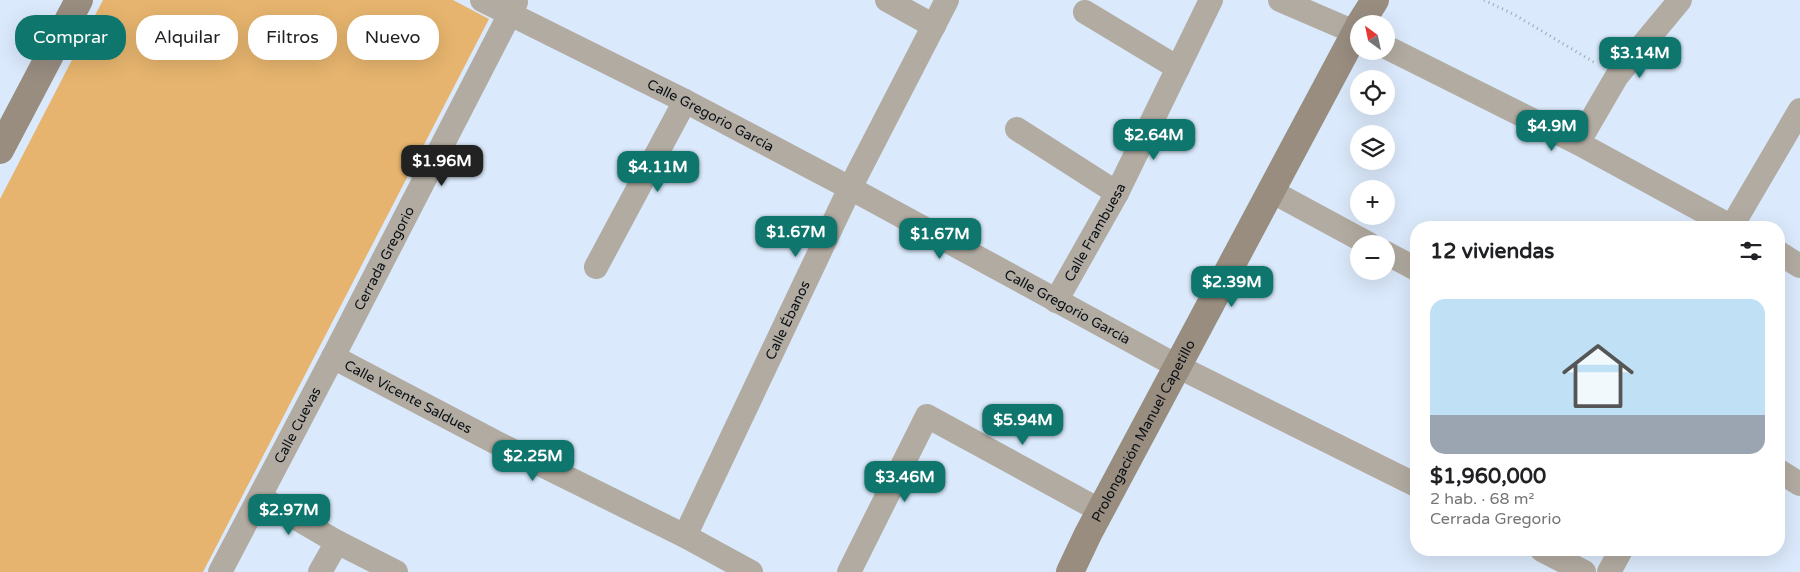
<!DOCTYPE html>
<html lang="es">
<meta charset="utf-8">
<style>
:root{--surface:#fff;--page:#f6f6f6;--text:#202124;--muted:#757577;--accent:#0f766e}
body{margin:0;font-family:"Varela Round",sans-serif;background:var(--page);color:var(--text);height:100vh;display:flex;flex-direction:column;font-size:19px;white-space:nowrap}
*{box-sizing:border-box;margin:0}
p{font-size:16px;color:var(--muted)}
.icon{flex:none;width:28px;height:28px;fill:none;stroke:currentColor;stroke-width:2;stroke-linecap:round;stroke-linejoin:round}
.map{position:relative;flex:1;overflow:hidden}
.details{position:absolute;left:1410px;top:221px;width:375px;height:335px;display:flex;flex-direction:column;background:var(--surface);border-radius:20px;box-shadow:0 5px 20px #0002}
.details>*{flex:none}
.hud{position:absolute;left:15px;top:15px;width:475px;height:45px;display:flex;gap:10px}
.needle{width:32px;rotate:327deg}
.tools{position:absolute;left:1350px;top:15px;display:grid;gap:10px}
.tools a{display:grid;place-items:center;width:45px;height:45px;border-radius:50%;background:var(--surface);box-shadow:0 5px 20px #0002;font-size:25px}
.price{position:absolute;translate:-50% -42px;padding:0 11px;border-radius:10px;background:var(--accent);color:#fff;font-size:16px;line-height:32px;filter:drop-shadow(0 1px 2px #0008)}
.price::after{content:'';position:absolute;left:50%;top:30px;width:15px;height:11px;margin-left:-8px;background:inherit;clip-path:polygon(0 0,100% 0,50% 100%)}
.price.on{background:#222;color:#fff}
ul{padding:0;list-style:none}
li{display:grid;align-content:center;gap:10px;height:265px;padding:0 20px}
li span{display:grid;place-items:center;height:155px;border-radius:15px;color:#555}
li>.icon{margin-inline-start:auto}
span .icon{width:90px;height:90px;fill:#fffc;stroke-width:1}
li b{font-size:21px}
h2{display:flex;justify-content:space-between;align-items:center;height:60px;padding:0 20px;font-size:21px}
.pill{padding:0 18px;border-radius:20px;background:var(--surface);box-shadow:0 5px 20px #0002;font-size:18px;line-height:45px}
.pill.on{background:var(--accent);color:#fff}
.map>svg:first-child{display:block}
.green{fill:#e6b46e}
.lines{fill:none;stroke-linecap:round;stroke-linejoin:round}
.path{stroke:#9ba7b5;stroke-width:3;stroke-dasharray:1 4;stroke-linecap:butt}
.street{stroke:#b2aba1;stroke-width:24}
.secondary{stroke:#988d7f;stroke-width:28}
.labels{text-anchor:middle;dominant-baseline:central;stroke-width:4;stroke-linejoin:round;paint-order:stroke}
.street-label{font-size:14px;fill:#090f16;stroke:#fff}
</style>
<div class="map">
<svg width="1800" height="572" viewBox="0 0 1800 572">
<rect width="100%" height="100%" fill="#dae9fb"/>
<!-- green -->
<path class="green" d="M103,0H453L489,19L203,572H0V199Z"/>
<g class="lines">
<!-- path -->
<path class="path" d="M1484,0L1515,15L1597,64"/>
<!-- street -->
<g class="street">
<path id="s1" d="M482,0L685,101L850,188L1177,366L1416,485"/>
<path d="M887,0L934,26"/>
<path d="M1280,0L1359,34"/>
<path d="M1085,12L1178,68"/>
<path d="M1386,47L1578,143L1734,228"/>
<path d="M1017,129L1117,193"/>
<path d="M1578,143L1617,76L1680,0"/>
<path d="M1271,191L1369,244"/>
<path d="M1732,226L1800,110"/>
<path d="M1386,253L1416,269"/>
<path d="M1779,253L1800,266"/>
<path d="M596,267L685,101"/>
<path id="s2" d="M1056,301L1117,193L1211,0"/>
<path id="s3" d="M333,357L495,442L685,536L751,572"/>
<path d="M1779,471L1800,484"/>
<path d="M260,497L337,542L396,572"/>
<path id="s4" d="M685,536L850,188L947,0"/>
<path d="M1542,550L1584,572"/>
<path id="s5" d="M220,572L333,357L516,2"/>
<path d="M320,572L337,542"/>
<path d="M849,572L927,416L1101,511"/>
<path d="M1609,572L1621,550"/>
</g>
<!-- secondary -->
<g class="secondary">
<path d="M1360,24L1375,0"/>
<path d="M0,150L79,0"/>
<path id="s6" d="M1070,572L1088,534L1359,26"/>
</g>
</g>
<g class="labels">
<!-- street labels -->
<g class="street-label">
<text stroke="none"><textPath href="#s1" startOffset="256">Calle Gregorio García</textPath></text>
<text stroke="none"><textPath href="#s2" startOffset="79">Calle Frambuesa</textPath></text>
<text stroke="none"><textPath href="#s5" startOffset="354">Cerrada Gregorio</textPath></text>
<text stroke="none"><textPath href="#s1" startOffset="661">Calle Gregorio García</textPath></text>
<text stroke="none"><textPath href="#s4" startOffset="239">Calle Ébanos</textPath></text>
<text stroke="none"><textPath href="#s3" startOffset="85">Calle Vicente Saldues</textPath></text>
<text stroke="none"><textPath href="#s5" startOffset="166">Calle Cuevas</textPath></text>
<text stroke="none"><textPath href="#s6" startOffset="159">Prolongación Manuel Capetillo</textPath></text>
</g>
</g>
</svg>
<div class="tools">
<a><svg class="needle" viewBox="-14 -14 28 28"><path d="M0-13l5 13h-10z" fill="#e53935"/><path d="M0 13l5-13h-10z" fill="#757577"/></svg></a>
<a><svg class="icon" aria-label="locate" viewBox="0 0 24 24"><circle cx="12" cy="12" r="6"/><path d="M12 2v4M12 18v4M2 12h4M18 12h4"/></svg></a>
<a><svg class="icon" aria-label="layers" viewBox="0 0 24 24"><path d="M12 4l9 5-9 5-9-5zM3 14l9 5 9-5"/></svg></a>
<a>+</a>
<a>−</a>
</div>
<b class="price" style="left:1640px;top:79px">$3.14M</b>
<b class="price" style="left:1552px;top:152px">$4.9M</b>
<b class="price" style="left:1154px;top:161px">$2.64M</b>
<b class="price on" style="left:442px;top:187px">$1.96M</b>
<b class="price" style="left:658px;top:193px">$4.11M</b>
<b class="price" style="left:796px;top:258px">$1.67M</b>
<b class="price" style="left:940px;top:260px">$1.67M</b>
<b class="price" style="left:1232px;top:308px">$2.39M</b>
<b class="price" style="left:1023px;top:446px">$5.94M</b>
<b class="price" style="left:533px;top:482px">$2.25M</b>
<b class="price" style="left:905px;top:503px">$3.46M</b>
<b class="price" style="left:289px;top:536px">$2.97M</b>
<div class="hud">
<a class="pill on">Comprar</a>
<a class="pill">Alquilar</a>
<a class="pill">Filtros</a>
<a class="pill">Nuevo</a>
</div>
<section class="details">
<h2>12 viviendas<svg class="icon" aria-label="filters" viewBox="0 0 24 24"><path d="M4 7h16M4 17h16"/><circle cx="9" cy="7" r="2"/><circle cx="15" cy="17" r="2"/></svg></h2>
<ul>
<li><span style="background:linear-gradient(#bfe0f5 75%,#9aa5b1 0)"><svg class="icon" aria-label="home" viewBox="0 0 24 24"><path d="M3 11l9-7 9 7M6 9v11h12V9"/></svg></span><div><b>$1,960,000</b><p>2 hab. · 68 m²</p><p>Cerrada Gregorio</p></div></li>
</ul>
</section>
</div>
